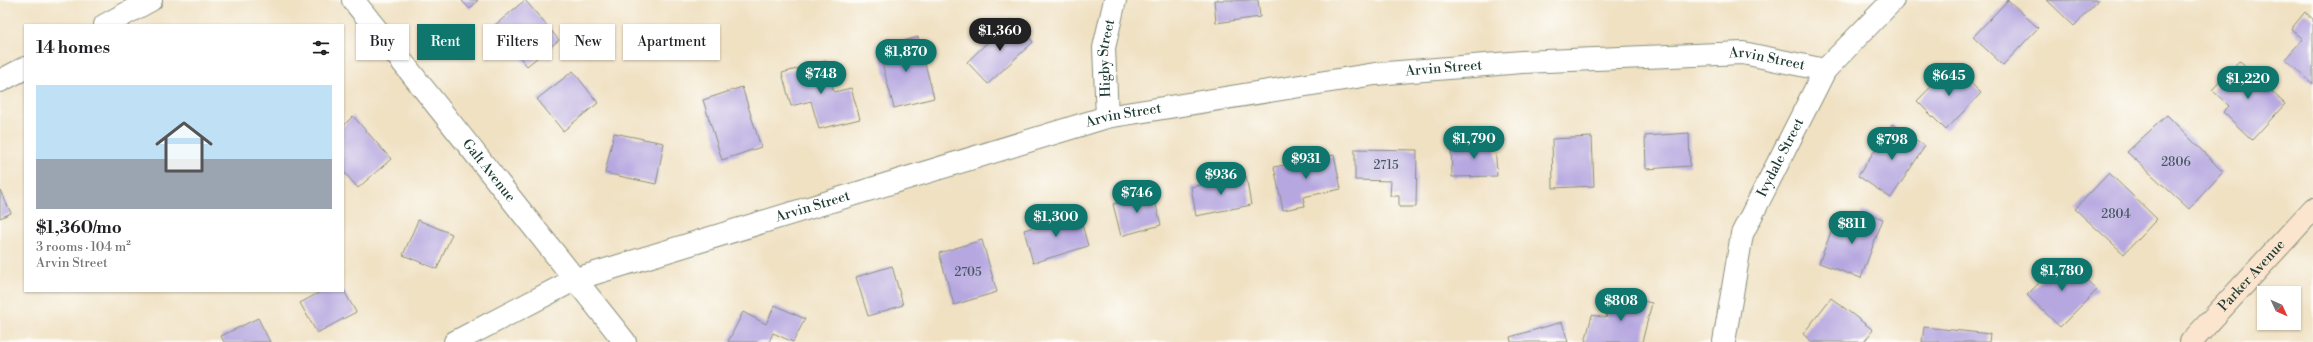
<!DOCTYPE html>
<meta charset="utf-8">
<style>
:root{--surface:#fff;--page:#f6f6f6;--text:#202124;--muted:#757577;--line:#e0e0e0;--accent:#0f766e}
body{margin:0;font-family:"Libre Bodoni",serif;background:var(--page);color:var(--text);height:100vh;display:flex;flex-direction:column;font-size:15px;white-space:nowrap}
*{box-sizing:border-box;margin:0}
p{font-size:13px;color:var(--muted)}
.icon{flex:none;width:22px;height:22px;fill:none;stroke:currentColor;stroke-width:2;stroke-linecap:round;stroke-linejoin:round}
.map{position:relative;flex:1;overflow:hidden}
.panel{position:absolute;left:24px;top:24px;width:320px;height:268px;display:flex;flex-direction:column;background:var(--surface);border-radius:0px;box-shadow:0 1px 3px #0004}
.panel>*{flex:none}
.top-card{position:absolute;left:356px;top:24px;width:380px;height:36px;display:flex;gap:8px}
.needle{width:26px;rotate:134deg}
.buttons{position:absolute;left:2257px;top:286px;display:grid;gap:8px}
.buttons a{display:grid;place-items:center;width:44px;height:44px;border-radius:0px;background:var(--surface);box-shadow:0 1px 3px #0004;font-size:20px}
.price{position:absolute;translate:-50% -34px;padding:0 9px;border-radius:14px;background:var(--accent);color:#fff;font-size:13px;line-height:26px;filter:drop-shadow(0 1px 2px #0008)}
.price::after{content:'';position:absolute;left:50%;top:24px;width:12px;height:9px;margin-left:-6px;background:inherit;clip-path:polygon(0 0,100% 0,50% 100%)}
.price.active{background:#222;color:#fff}
ul{padding:0;list-style:none}
li{display:grid;align-content:center;gap:8px;height:212px;padding:0 12px}
li+li{border-top:1px solid var(--line)}
li span{display:grid;place-items:center;height:124px;border-radius:0px;color:#555}
li>.icon{margin-inline-start:auto}
span .icon{width:72px;height:72px;fill:#fffc;stroke-width:1}
li b{font-size:17px}
h2{display:flex;justify-content:space-between;align-items:center;height:48px;padding:0 12px;font-size:17px}
.pill{padding:0 14px;border-radius:0px;background:var(--surface);box-shadow:0 1px 3px #0004;font-size:14px;line-height:36px}
.pill.active{background:var(--accent);color:#fff}
.map>svg:first-child{display:block}
.building{fill:#b6a7e0}
.lines{fill:none;stroke-linecap:round;stroke-linejoin:round}
.street-casing{stroke:#888f7c;stroke-width:24}
.secondary-casing{stroke:#888f7c;stroke-width:24}
.street{stroke:#fff;stroke-width:22}
.secondary{stroke:#fbe5cf;stroke-width:22}
.labels{text-anchor:middle;dominant-baseline:central;stroke-width:3;stroke-linejoin:round;paint-order:stroke}
.number-label{font-size:12px;fill:#45585f}
.street-label{font-size:14px;fill:#1f3d34;stroke:#fdfcf7}
</style>
<div class="map">
<svg width="2313" height="342" viewBox="0 0 2313 342">
<rect width="100%" height="100%" fill="#fdfcf7"/>
<filter id="ink" filterUnits="userSpaceOnUse"><feTurbulence type="fractalNoise" baseFrequency=".025" numOctaves="2"/><feDisplacementMap in="SourceGraphic" scale="8" xChannelSelector="R" yChannelSelector="G"/><feConvolveMatrix kernelMatrix="1 2 1 2 8 2 1 2 1" color-interpolation-filters="sRGB"/></filter>
<filter id="wash" filterUnits="userSpaceOnUse"><feTurbulence type="fractalNoise" baseFrequency=".012" numOctaves="4" result="noise"/><feDisplacementMap in="SourceGraphic" scale="16" xChannelSelector="R" yChannelSelector="G"/><feGaussianBlur stdDeviation="0.9" result="paint"/><feColorMatrix in="noise" values="0 0 0 0 0 0 0 0 0 0 0 0 0 0 0 0 0 1.4 0 .05"/><feComposite in="paint" operator="in"/></filter>
<g filter="url(#wash)">
<rect width="100%" height="100%" fill="#f0e1c3"/>
<g id="blocks">
<!-- building -->
<path class="building" d="M461,0H478L470,9Z
M525,0L559,40L527,66L494,26Z
M1214,0H1258L1260,17L1216,23Z
M2008,0L2038,28L2003,65L1973,37Z
M2047,0H2099L2074,26Z
M2305,12L2313,19V84L2285,59L2303,39L2291,29Z
M1012,19L1033,42L988,84L967,62Z
M918,37L934,98L894,108L878,48Z
M826,61L834,92L851,88L860,119L819,129L811,101L791,106L782,73Z
M2239,61L2285,104L2252,140L2223,112L2229,106L2212,90Z
M1952,65L1981,93L1946,130L1917,101Z
M573,71L598,103L563,131L537,99Z
M742,87L761,147L722,160L703,100Z
M2167,115L2223,172L2189,209L2127,152Z
M353,116L391,159L358,188L343,171V126Z
M1892,124L1925,146L1891,198L1858,176Z
M614,133L664,143L656,184L605,173Z
M1689,133L1690,166L1646,169L1645,136Z
M1592,137L1594,186L1553,188L1552,139Z
M1495,143L1497,176L1452,177L1451,145Z
M1355,149L1417,150L1416,207H1399V196H1390L1391,181L1355,180Z
M1334,155L1341,189L1303,197L1305,206L1283,210L1274,167Z
M2109,173L2157,219L2124,254L2075,209Z
M1246,176L1251,205L1196,216L1191,187Z
M0,190L11,213L0,218Z
M1153,193L1161,225L1121,236L1113,204Z
M1862,211L1883,219L1861,278L1819,263L1831,232L1839,235L1846,219L1858,224Z
M1079,214L1088,246L1033,263L1024,230Z
M418,220L452,234L437,269L403,255Z
M982,240L997,292L954,305L939,253Z
M2064,258L2097,290L2060,327L2027,295Z
M892,266L903,305L868,316L856,277Z
M343,289L356,312L317,333L300,303L322,291H343Z
M1612,294L1652,303L1642,342H1585L1592,315L1606,318Z
M1831,298L1873,330L1864,342H1812L1803,334Z
M775,305L805,319L793,342L773,333L769,342H728L743,312L766,324Z
M258,318L270,342H224L221,336Z
M1562,322L1568,342H1511L1510,337Z
M1924,327L1990,334L1989,342H1922Z"/>
</g>
</g>
<g filter="url(#ink)">
<use href="#blocks" fill-opacity="0" stroke="#888f7c" stroke-width="1"/>
<g class="lines">
<!-- street casing -->
<g class="street-casing">
<g id="street">
<path id="s1" d="M353,0L625,342"/>
<path d="M105,25L151,0"/>
<path d="M0,81L25,68"/>
<path id="s2" d="M1107,117L1104,48L1115,0"/>
<path id="s3" d="M455,342L576,279L1107,117L1375,74L1522,62L1743,53L1825,70"/>
<path id="s4" d="M1724,342L1742,234L1825,70L1893,0"/>
</g>
</g>
<!-- secondary casing -->
<g class="secondary-casing">
<g id="secondary">
<path id="s5" d="M2191,342L2313,209"/>
</g>
</g>
<!-- street -->
<use href="#street" class="street"/>
<!-- secondary -->
<use href="#secondary" class="secondary"/>
</g>
</g>
<g class="labels">
<!-- number labels -->
<g class="number-label">
<text x="2176" y="162">2806</text>
<text x="1386" y="165">2715</text>
<text x="2116" y="214">2804</text>
<text x="968" y="272">2705</text>
</g>
<!-- street labels -->
<g class="street-label">
<text stroke="none"><textPath href="#s2" startOffset="59">Higby Street</textPath></text>
<text stroke="none"><textPath href="#s3" startOffset="1356">Arvin Street</textPath></text>
<text stroke="none"><textPath href="#s3" startOffset="1032">Arvin Street</textPath></text>
<text stroke="none"><textPath href="#s3" startOffset="708">Arvin Street</textPath></text>
<text stroke="none"><textPath href="#s4" startOffset="195">Ivydale Street</textPath></text>
<text stroke="none"><textPath href="#s1" startOffset="218">Galt Avenue</textPath></text>
<text stroke="none"><textPath href="#s3" startOffset="384">Arvin Street</textPath></text>
<text stroke="none"><textPath href="#s5" startOffset="90">Parker Avenue</textPath></text>
</g>
</g>
</svg>
<div class="buttons">
<a><svg class="needle" viewBox="-14 -14 28 28"><path d="M0-13l5 13h-10z" fill="#e53935"/><path d="M0 13l5-13h-10z" fill="#757577"/></svg></a>
</div>
<b class="price active" style="left:1000px;top:52px">$1,360</b>
<b class="price" style="left:906px;top:73px">$1,870</b>
<b class="price" style="left:821px;top:95px">$748</b>
<b class="price" style="left:1949px;top:97px">$645</b>
<b class="price" style="left:2248px;top:100px">$1,220</b>
<b class="price" style="left:1474px;top:160px">$1,790</b>
<b class="price" style="left:1892px;top:161px">$798</b>
<b class="price" style="left:1306px;top:180px">$931</b>
<b class="price" style="left:1221px;top:196px">$936</b>
<b class="price" style="left:1137px;top:214px">$746</b>
<b class="price" style="left:1056px;top:238px">$1,300</b>
<b class="price" style="left:1852px;top:245px">$811</b>
<b class="price" style="left:2062px;top:292px">$1,780</b>
<b class="price" style="left:1621px;top:322px">$808</b>
<div class="top-card">
<a class="pill">Buy</a>
<a class="pill active">Rent</a>
<a class="pill">Filters</a>
<a class="pill">New</a>
<a class="pill">Apartment</a>
</div>
<section class="panel">
<h2>14 homes<svg class="icon" aria-label="filters" viewBox="0 0 24 24"><path d="M4 7h16M4 17h16"/><circle cx="9" cy="7" r="2"/><circle cx="15" cy="17" r="2"/></svg></h2>
<ul>
<li><span style="background:linear-gradient(#bfe0f5 60%,#9aa5b1 0)"><svg class="icon" aria-label="home" viewBox="0 0 24 24"><path d="M3 11l9-7 9 7M6 9v11h12V9"/></svg></span><div><b>$1,360/mo</b><p>3 rooms · 104 m²</p><p>Arvin Street</p></div></li>
</ul>
</section>
</div>
